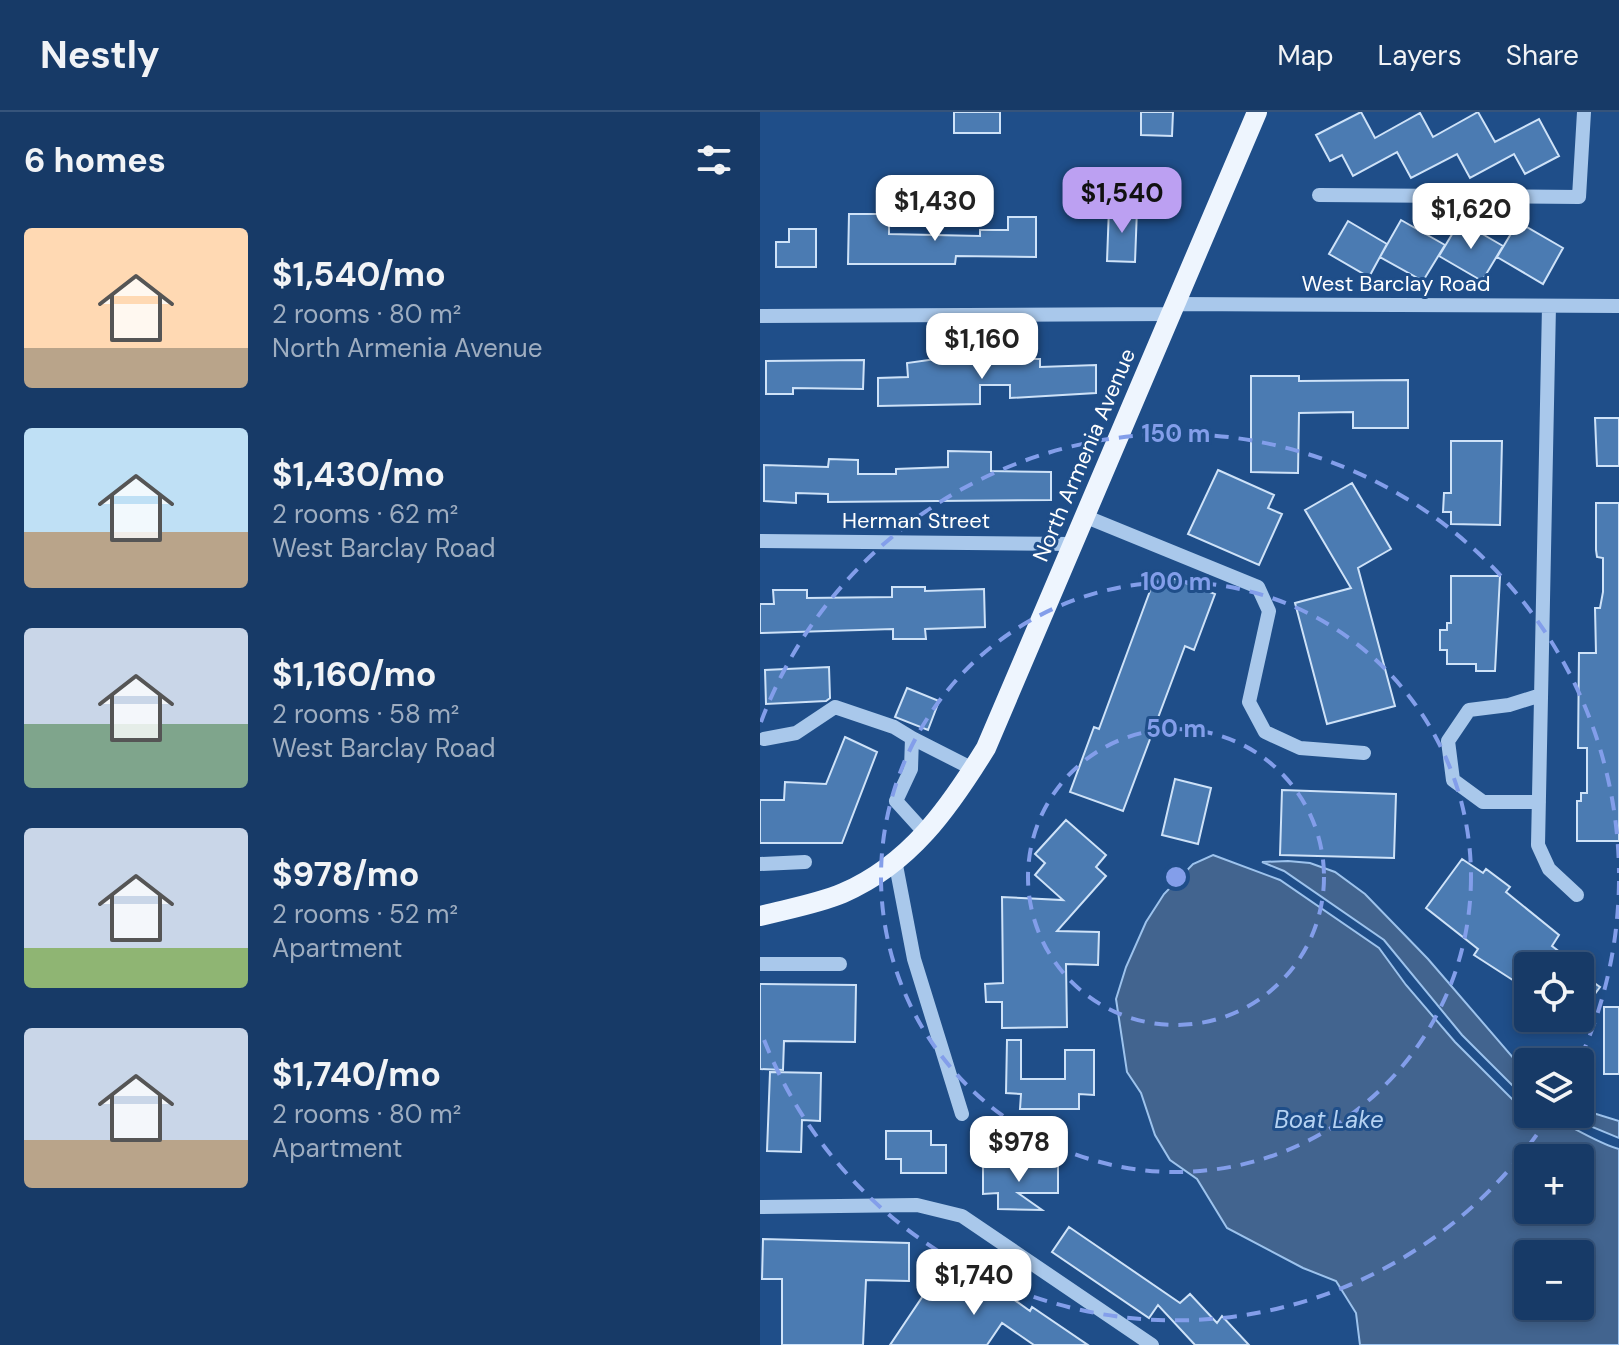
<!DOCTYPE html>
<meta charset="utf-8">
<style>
:root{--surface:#173a67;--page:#244570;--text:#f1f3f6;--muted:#9eadc0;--line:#36547b;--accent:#bca0f2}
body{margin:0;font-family:"DM Sans",sans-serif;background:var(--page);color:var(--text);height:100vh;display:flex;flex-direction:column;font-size:30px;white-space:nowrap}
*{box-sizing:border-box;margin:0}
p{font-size:26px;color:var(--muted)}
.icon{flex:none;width:44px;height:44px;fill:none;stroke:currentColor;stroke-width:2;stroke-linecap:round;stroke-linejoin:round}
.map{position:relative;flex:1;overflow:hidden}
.drawer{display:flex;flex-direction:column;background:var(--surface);width:760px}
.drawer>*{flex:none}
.buttons{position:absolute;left:754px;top:840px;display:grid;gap:16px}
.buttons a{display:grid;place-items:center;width:80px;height:80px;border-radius:8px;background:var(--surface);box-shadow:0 4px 12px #0003,0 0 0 2px var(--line);font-size:40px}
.price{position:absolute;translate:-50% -68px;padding:0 18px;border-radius:16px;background:#fff;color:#222;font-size:26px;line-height:52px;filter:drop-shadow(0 2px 4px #0008)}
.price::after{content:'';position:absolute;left:50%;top:48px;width:24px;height:18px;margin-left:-12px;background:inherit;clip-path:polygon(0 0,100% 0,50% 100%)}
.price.on{background:var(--accent);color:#111}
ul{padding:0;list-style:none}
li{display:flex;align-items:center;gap:24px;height:200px;padding:0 24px}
li span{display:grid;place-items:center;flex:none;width:224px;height:160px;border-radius:8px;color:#555}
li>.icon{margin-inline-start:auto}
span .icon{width:96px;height:96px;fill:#fffc;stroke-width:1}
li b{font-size:34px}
h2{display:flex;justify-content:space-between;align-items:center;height:96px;padding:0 24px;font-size:34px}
header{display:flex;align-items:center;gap:48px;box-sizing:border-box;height:112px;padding:0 40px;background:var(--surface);border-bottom:2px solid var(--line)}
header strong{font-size:38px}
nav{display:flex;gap:44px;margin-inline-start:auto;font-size:28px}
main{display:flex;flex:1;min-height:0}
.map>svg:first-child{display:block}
.water{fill:#42648f;stroke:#9dc3ed;stroke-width:2;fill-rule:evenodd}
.building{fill:#4b7bb2;stroke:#cee2f8;stroke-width:2}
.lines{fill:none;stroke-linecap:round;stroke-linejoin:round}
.minor{stroke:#a9c8eb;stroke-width:14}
.major{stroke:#eef5fe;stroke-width:20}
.ring{fill:none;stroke:#839eea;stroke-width:4;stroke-dasharray:14 10}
.labels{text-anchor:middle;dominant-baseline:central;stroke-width:6;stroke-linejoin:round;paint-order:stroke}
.street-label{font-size:22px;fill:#fff;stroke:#1f4e89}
.water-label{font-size:24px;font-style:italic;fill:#b5d2f2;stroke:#1f4e89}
.centre{fill:#839eea;stroke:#1f4e89;stroke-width:4}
.ring-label{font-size:24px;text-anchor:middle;font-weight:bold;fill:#839eea;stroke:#1f4e89;stroke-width:6;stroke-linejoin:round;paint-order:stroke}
</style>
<header>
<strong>Nestly</strong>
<nav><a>Map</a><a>Layers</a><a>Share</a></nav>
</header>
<main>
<section class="drawer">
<h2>6 homes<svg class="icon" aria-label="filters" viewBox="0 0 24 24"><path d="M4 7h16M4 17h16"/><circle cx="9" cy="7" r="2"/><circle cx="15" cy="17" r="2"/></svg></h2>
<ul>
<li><span style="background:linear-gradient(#ffd9b3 75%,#b9a48a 0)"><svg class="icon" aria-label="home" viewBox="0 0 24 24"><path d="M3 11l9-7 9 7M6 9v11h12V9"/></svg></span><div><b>$1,540/mo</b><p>2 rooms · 80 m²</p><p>North Armenia Avenue</p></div></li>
<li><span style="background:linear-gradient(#bfe0f5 65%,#b9a48a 0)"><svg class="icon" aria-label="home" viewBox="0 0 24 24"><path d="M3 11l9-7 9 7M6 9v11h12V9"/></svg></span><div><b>$1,430/mo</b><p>2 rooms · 62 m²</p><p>West Barclay Road</p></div></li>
<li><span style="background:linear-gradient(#c9d6e8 60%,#7fa58c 0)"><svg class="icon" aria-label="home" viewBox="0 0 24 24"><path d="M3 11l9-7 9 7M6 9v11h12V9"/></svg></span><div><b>$1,160/mo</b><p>2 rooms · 58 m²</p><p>West Barclay Road</p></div></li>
<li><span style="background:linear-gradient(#c9d6e8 75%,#8fb573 0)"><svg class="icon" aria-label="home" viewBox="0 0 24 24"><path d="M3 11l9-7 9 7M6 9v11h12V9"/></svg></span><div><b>$978/mo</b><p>2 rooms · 52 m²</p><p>Apartment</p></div></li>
<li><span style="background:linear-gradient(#c9d6e8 70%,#b9a48a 0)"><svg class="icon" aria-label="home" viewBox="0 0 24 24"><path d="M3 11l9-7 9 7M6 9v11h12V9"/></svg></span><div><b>$1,740/mo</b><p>2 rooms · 80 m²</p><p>Apartment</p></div></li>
</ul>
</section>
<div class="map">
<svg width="859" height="1233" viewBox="0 0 859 1233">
<rect width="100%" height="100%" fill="#1f4e89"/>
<!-- water -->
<path class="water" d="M453,743L520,768L619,836L646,873L695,930L753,988L768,996V1002C799,1002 829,1029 859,1037V1233H600L596,1201L576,1169L543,1156L467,1116L437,1067L410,1048L395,1023L381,981L367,960L356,887L366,855L386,810L404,782L433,752ZM768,1046H820V1098H768ZM768,1142H820V1194H768Z
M528,749L550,751L575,760L605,782L668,847L768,963V985L758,979L702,923L624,828L524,759L502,750Z
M820,997L859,1009V1026L801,1002H820Z"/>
<!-- building -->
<path class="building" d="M194,0H240V21H194Z
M381,0H413L412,24L381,23Z
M601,0L615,26L660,1L673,25L718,0L735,30L779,7L799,44L765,62L754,42L710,66L697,42L651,66L637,40L593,64L582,43L570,49L556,23Z
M349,96L377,97L375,150L347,149Z
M89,102H129V122L220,124V118H248V105H276V145L196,144L195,152H88Z
M641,108L685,133L663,169L620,145Z
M588,109L627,132L609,165L569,142Z
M700,109L743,134L722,169L679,144Z
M758,110L803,136L783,172L737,145Z
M29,117H56V155H16V130H29Z
M176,247H280V255L336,253V281L250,286V273H220V292L118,294V266L148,265L147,251Z
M104,248L103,277L33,276V282H6V249Z
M491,264H539V269L648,268V316H593V300L539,301L538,361L491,360Z
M835,306H859V354H837Z
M691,329H742L740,413L691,412V400H683L684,381H691Z
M188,339L231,340V359L291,360V388L68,390V382L36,381V391L4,389V353L68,355L69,347L98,348V362H136V357L188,355Z
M458,358L514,383L508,396L522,402L499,453L428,422Z
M592,371L631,437L598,456L635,594L567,612L535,491L591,476L545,398Z
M836,391H859V729H817V689H821V681H827V636H818L819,541H836L835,496H840L843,480V446L837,445L836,438Z
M397,460L455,482L434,538L425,534L363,699L310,680L334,615L339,617Z
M691,464H740L735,559H716V552H687V538H680V518H687V511H691Z
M132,475H165V479L224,477L225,515L165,517L166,527H133V517L0,521V492H14L13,478H47V486L132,485Z
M69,555L70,586L66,589L6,592L5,558Z
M147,576L179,589L168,618L135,605Z
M85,625L117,640L82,731H0V688H24L25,670L66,672Z
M415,667L451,676L438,732L402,723Z
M522,678L636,682L634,746L520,743Z
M306,708L346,743L336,755L346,764L297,819L339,820L338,853L306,852L307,915L242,916V890H226L225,872L243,871L242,785L303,788L275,763L285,751L275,742Z
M702,747L723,761L726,757L750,775L746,780L799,823L792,834L818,854H768V866L762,874L714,843L718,837L666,796Z
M820,861L840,875L820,902Z
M0,872L96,873L95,930L24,929L23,958L0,957Z
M844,895H859V962H844Z
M247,928H261V967H305V938H334V983L319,982V997H260L261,982L246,981Z
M10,960L61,961L60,1009L42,1008L41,1040L7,1039Z
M126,1019H171V1033H186V1061H141V1047H126Z
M298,1054V1081H258L282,1098L238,1097V1081L223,1082V1055Z
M309,1115L420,1191L430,1182L457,1211L462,1204L489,1233H435L398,1193L389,1206L292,1140Z
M3,1127L149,1131V1169L106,1168L103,1233H22V1167H2Z
M185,1151L227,1180L232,1172L270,1199L272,1195L328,1233H274L242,1211L227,1233H130Z"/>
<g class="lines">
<!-- minor -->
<path class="minor" d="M559,83L819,85L824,0
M414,192L859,194
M789,194L778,733L789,757L817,783
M0,204L409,202
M324,404L498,475L509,499L489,590L505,620L540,636L604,641
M0,429L312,432
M152,626L213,657
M4,627L36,621L75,595L134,615L152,626L151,657L136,689L165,721
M779,690H723L693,668L688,629L709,598L749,593L781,583
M135,748L154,847L202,1002
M0,752L45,750
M0,852H80
M0,1095L157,1093L202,1104L392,1233"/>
<!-- major -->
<path class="major" d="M0,804C27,797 57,792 83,781C150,752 189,696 226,636L497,0"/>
</g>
<!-- distance rings -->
<g class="ring">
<circle cx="416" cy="765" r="148"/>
<circle cx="416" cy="765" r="295"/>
<path d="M859 769A443 443 0 0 1 819 949M790 1003A443 443 0 0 1 1 920M1 610A443 443 0 0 1 859 761"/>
</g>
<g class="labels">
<!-- street labels -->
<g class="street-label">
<text x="636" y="171">West Barclay Road</text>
<text transform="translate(324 343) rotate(-67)">North Armenia Avenue</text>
<text x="156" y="408">Herman Street</text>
</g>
<!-- water labels -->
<g class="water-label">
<text x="569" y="1007">Boat Lake</text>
</g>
</g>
<circle cx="416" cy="765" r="12" class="centre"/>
<g class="ring-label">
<text x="416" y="330">150 m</text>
<text x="416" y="478">100 m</text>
<text x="416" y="625">50 m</text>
</g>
</svg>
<div class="buttons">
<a><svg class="icon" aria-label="locate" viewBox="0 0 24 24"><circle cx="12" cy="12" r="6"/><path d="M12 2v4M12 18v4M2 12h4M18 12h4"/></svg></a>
<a><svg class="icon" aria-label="layers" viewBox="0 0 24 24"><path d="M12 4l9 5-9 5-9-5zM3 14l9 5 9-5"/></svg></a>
<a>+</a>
<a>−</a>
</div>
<b class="price on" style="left:362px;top:123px">$1,540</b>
<b class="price" style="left:175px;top:131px">$1,430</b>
<b class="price" style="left:711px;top:139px">$1,620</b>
<b class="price" style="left:222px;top:269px">$1,160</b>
<b class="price" style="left:259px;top:1072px">$978</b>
<b class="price" style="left:214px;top:1205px">$1,740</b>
</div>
</main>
